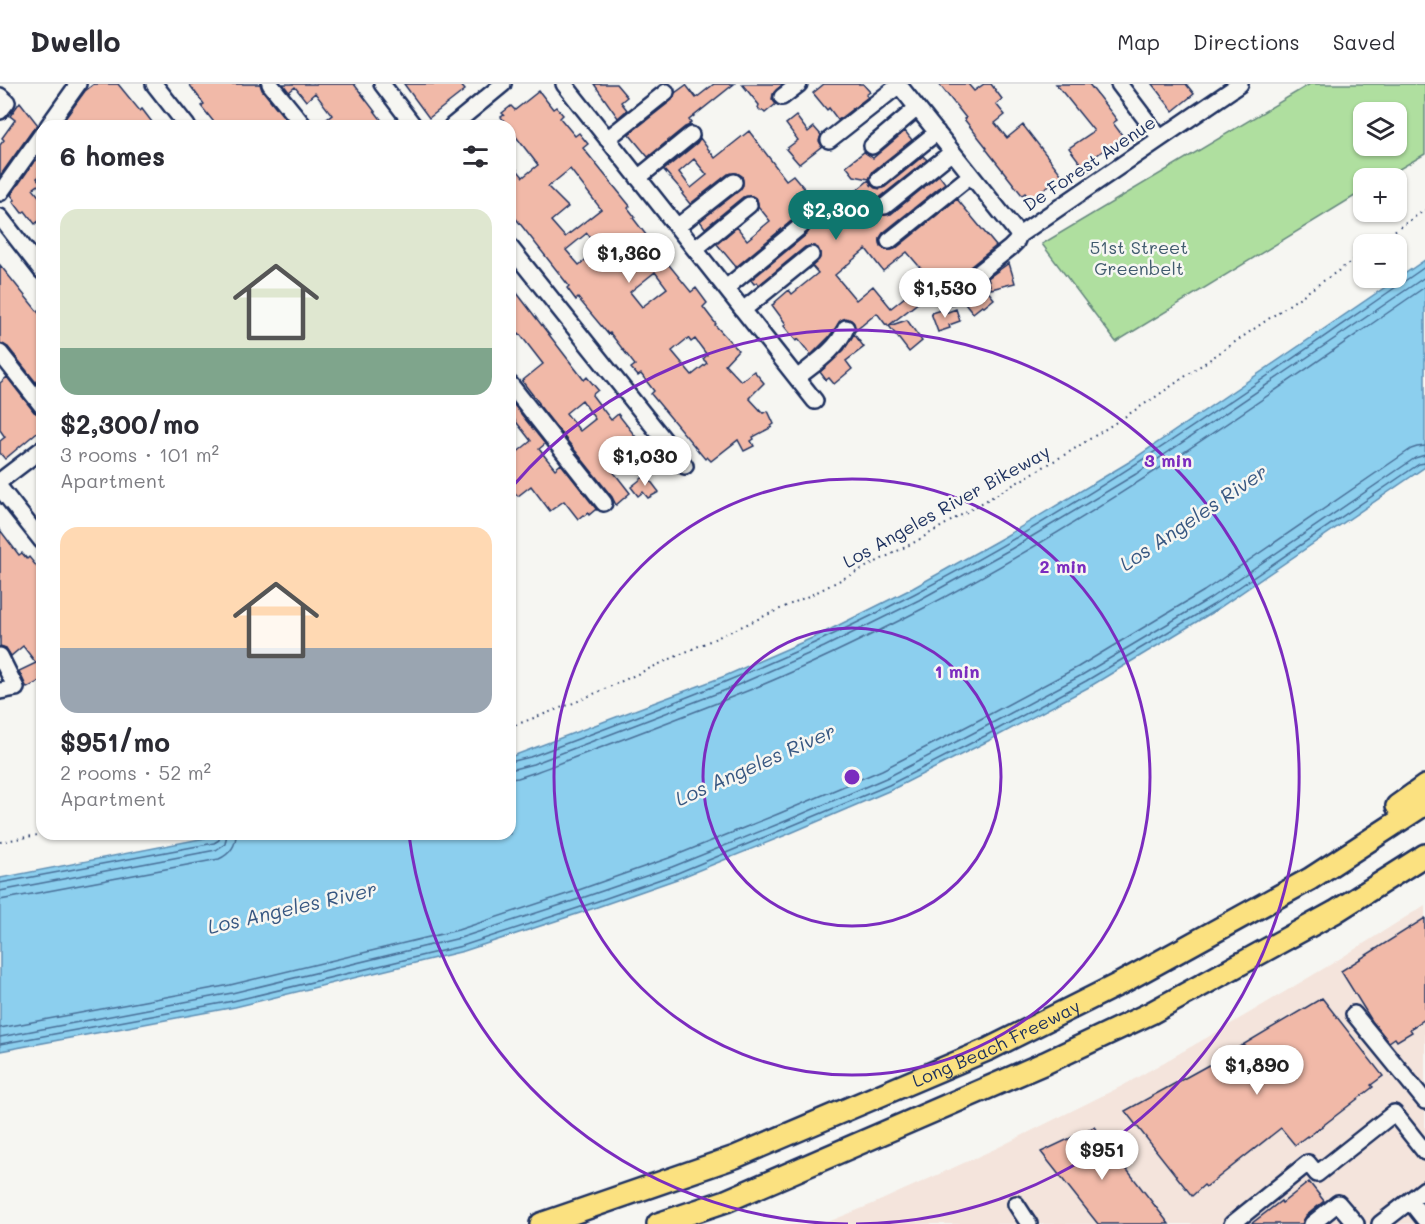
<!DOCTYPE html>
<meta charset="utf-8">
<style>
:root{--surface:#fff;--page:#f7f7f7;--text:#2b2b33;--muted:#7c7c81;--line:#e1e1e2;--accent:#0f766e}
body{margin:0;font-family:Mali,sans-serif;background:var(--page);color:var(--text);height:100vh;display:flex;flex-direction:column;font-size:22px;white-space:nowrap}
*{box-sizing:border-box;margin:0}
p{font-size:20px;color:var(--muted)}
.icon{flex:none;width:33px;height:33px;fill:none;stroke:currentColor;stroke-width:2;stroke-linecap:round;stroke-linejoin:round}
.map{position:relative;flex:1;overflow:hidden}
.drawer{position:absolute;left:36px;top:36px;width:480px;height:720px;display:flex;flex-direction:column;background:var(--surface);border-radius:18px;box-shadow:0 2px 4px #0004}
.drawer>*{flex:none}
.controls{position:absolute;left:1353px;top:18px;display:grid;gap:12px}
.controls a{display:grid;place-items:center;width:54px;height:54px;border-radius:12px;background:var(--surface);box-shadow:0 2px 4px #0004;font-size:30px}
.price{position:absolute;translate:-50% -51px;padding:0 14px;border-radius:21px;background:#fff;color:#222;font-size:20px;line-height:39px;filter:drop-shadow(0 2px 3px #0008)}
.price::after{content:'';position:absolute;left:50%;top:36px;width:18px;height:14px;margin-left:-9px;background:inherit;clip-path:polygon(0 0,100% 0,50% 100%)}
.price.on{background:var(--accent);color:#fff}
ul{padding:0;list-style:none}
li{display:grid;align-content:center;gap:12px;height:318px;padding:0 24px}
li span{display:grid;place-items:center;height:186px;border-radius:18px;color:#555}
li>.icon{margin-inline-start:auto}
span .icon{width:108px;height:108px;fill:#fffc;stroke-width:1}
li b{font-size:26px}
h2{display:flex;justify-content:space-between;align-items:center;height:72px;padding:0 24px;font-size:26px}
header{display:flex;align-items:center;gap:36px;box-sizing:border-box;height:84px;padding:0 30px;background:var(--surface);border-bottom:2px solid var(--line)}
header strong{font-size:28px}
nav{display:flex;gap:33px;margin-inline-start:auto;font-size:21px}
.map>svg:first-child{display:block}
.built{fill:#f4e4dc}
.green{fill:#afdf9f;stroke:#65877e;stroke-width:1.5;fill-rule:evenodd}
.water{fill:#8ccfee;stroke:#5f8fb4;stroke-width:1.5}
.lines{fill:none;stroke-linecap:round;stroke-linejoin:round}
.shore{stroke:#486f98;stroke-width:1.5}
.building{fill:#f1b9a8;stroke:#1b2f5e;stroke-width:1.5;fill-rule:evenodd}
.minor-casing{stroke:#1b2f5e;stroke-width:20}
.highway-casing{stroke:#1b2f5e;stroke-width:26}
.path{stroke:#1b2f5e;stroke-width:2;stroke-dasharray:1.5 4.5;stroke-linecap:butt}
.minor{stroke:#f6f6f2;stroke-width:15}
.highway{stroke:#fbe180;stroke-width:21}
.ring{fill:none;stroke:#7b2cbf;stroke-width:3}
.labels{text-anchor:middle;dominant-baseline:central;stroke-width:5;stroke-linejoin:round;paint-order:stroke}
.street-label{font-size:18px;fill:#1b2f5e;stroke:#f6f6f2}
.park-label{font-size:18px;fill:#405b6e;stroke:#f6f6f2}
.water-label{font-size:20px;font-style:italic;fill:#375782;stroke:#f6f6f2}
.centre{fill:#7b2cbf;stroke:#f6f6f2;stroke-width:3}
.ring-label{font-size:18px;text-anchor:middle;font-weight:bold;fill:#7b2cbf;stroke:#f6f6f2;stroke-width:5;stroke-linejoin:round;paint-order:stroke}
</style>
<header>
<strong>Dwello</strong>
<nav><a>Map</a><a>Directions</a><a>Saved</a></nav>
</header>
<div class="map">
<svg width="1425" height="1140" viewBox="0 0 1425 1140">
<rect width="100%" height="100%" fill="#f6f6f2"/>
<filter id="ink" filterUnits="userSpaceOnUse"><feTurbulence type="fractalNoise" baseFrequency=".0167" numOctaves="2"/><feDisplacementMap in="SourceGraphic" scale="12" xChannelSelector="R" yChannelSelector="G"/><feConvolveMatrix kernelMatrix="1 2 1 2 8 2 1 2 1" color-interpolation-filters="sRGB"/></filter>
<g filter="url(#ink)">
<!-- built -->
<path class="built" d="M1425,821V1140H823L875,1119L997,1064L1124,1001L1229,941L1333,879Z"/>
<!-- green -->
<path class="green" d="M1310,0H1425V70L1384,94H1364L1363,107L1116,258L1042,160ZM1364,28H1396V62H1364Z"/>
<!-- water -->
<path class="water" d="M1425,176V383L1216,526L1089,603L988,657L891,706L786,751L677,795L580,829L464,867L235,923L0,967V794L226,750H510V673L725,592L819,551L913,504L1004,453L1129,378Z"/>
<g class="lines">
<!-- shore -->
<path class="shore" d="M510,678L530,673C596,648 662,624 727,597C791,571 853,542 914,510C1094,417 1258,298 1425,183
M510,686L533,680L731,604L824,563L919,516L1011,465L1136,390L1425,193
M510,695L518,694L536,688C602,663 667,639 732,613C797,588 860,557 922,525C1099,433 1261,316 1425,203
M0,799L214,759L219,756L220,750
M0,807L216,766L225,760L227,750
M0,816L219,775C230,770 236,762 236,750
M0,944L230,901L458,846L573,808L669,774L778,730L882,686L977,637L1078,583L1204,507L1411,365L1417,363L1425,362
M0,953L232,909L460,854L576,816L672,783L781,739L886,694L981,645L1082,591L1209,515L1415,374L1425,371
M0,960L233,917L462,862L578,824L675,790L784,745L889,701L985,652L1086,597L1213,521L1419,380L1425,379"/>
</g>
<!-- building -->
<path class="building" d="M94,0H118L140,27L142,25L155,42H69L64,36L85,7Z
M189,0H260L262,6L291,42H217L201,22L204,20Z
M283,0H354L386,42H318L332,31L315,9L306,17L295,3L289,8Z
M404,0H460L465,6L429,34Z
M594,0H616L627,13L621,18L627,26L618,34Z
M714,0H734L689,36L691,39L689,40L690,41L685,43L648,73L629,50L672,16L675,9L686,1L696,14Z
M742,0H783L773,10L772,15L776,20L765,29L763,27H761L758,24L759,21Z
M824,0H863L870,8L866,11L868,13L838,36L829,24L827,26L813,9Z
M939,0H968L974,7L984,0H991L1002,15L996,20L1005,31L995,39L1007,54L1023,41L1065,95L1055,102L1052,99L1030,116L1025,109L1022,111L997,79L986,65L987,64L964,35L966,34Z
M1056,0H1089L1117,36L1113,39L1122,51V53L1119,55L1121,58L1112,65L1110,62L1094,73L1099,79L1087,88L1069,64L1094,47Z
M1152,0H1186L1194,10L1173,27Z
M539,7L553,25L556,23L563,31L560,34L575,52L579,49L588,60L583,64L630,122L628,124L635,133L633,134L650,156L647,158L659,173L661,171L691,208L696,204L707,219L703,223L716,240L715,241L738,266L725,280L741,297L754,287L764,299L749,314L763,329L768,327L774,340L771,342L772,343L753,353L754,355L751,357L754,362L744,367L738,356L711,377L707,373L705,375L651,310L654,307L641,290L638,292L631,284L635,281L610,249L608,250L578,214L576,216L567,204L569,202L510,127V77L523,93L538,81L510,45V42H508L501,33L504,31L502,29L511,22L515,26ZM570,85L601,125L565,153L551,137L568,123L548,103ZM587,149L599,165L579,181L566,166ZM627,156L640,171L622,185L610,169ZM655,188L667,204L642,223L630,208ZM688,254L691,258L695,255L707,271L703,275L707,279L692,291L672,267Z
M20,18L38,41L34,44L0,92V61L4,56L2,54L15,36L10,32Z
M796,32L808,48L814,43L821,51L819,57L822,62L799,80L786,65L798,56L786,40Z
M749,47L786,96L793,91L820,123L833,113L839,121L869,96L871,101L875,104L880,105L885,103L923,72L927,76L878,115L876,119L877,128L882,131L891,130L939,91L945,99L883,149L880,154L881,163L886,166H891L895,165L957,115L996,162L950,199L945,193L946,197L888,242L887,240L886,241L877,229L855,247L854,239L851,236L846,234L841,236L829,253L811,271L798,255L796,257L784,242L786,240L772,221L774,220V219L789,206L792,210L818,189L812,182L820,174V169L818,164L814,162L805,163L759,201L757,198L754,200L751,196L807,150L810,145L809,136L804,133H799L795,134L736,183L717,160L737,143L747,156L770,137L758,122L757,115L752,112L743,113L705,144L700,137L740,106L743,101L742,92L737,89L728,90L690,120L682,110L684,109L664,86L697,59L700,54L715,74ZM694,75L707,91L691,104L679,88ZM866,165L883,187L907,168L929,194L891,224L873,202L856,216L835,191Z
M905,47L912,56L873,87L869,95L854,92L846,82L864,68L873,74Z
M42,72V90L37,94L41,99L33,105L42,116V134L35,140L25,127L22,129L13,117L15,116L11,111L33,79Z
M1009,179L1015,199L991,205L988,194Z
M0,181L42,233V306L8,263L0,259Z
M510,200L584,296L587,293L598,306L592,311L611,336L618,330L643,362L612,386L630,409L616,421L612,413L538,320L539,319L522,297L543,280L519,249L510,256ZM582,316L595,335L580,347L566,329Z
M986,205L994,215L984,223L982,222L973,229L962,215L972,206L977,212Z
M944,225L945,229L956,225L960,237L949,241L950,244L938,248L931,229Z
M907,236L922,257L909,268L889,242Z
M854,250L864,263L846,277L852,285L834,300L829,294L826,296L820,288L844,266Z
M7,293L34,328L42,332V344L5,375L0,369V357L5,353L0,346V299Z
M510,316L545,360L539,365L555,385L561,380L597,426H595L589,431L588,429L584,432L583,431L578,435L564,417L550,427L531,402L518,412L514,408L510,412V374L531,357L510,330Z
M646,391L659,408L648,414L643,408L638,412L631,403Z
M0,446L19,471L22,469L27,475L29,473L42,489V596L27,604L19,587L36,579L23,562L11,572L6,564L0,562Z
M1425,834V935L1410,945L1412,948L1397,957L1395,954L1389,958L1372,937L1341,887Z
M1322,914L1383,992L1371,1001L1373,1003L1308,1053L1307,1052L1295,1061L1281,1044L1206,1103L1204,1101L1192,1112L1125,1027L1214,978Z
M1094,1043L1169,1140H1098L1041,1068Z
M1309,1098L1324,1117L1306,1132L1302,1140H1251L1281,1117L1282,1119Z"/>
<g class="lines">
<!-- minor casing -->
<g class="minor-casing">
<path id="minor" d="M154,0L187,42
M270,0L304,42
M382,0L414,42
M564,0L815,317
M898,0L1019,151
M1119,0L1160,54
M0,12L7,18L0,27
M782,13L799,0
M48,42L78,0
M452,42L503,0
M607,55L666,8
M829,56L899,1
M872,62L917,24
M638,94L691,51
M879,95L937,48
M0,109L42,50
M885,122L952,68
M0,133L42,187
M677,143L734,98
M1019,151L1240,0
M889,157L971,91
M510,163L685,382
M695,165L749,121
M726,204L801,142
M951,211L1010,164L1016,158L1019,151
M743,226L811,171
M0,269L42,322
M797,294C814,280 837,266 846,244
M510,300L604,419
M0,397L42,365
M0,404L42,457
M0,572L16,604L0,607
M1354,930L1425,1017
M1410,1117L1425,1136
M1016,1120L1029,1140
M1232,1140L1308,1079L1317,1090L1394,1029L1425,1068
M1312,1140L1338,1119L1356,1140
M1380,1140L1425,1105"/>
</g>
<!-- highway casing -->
<g class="highway-casing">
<g id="highway">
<path d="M1397,722L1425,702"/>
<path id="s1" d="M541,1140L735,1073L989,965L1121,899L1310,795L1425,720"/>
<path d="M658,1140L726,1117L1045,979L1151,929L1335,828L1425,771"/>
</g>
</g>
<!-- path -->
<path class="path" d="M1375,160L1425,126
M510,643L576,618L815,509L915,458L1071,367L1154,314L1364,169
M0,758L43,750"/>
<!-- minor -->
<use href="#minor" class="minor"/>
<!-- highway -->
<use href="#highway" class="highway"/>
</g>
</g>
<!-- distance rings -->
<g class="ring">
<circle cx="852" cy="693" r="149"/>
<circle cx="852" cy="693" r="298"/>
<path d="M848 1140A447 447 0 0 1 409 751M512 403A447 447 0 1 1 856 1140"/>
</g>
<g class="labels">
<!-- street labels -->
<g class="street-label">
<text transform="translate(1089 79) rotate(-34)">De Forest Avenue</text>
<text transform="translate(946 422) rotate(-29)">Los Angeles River Bikeway</text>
<text stroke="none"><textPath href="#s1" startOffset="490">Long Beach Freeway</textPath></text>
</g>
<!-- park labels -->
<g class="park-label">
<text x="1139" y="163">51st Street<tspan x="1139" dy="21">Greenbelt</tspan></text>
</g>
<!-- water labels -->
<g class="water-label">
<text transform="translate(1193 433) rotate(-34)">Los Angeles River</text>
<text transform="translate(755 680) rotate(-24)">Los Angeles River</text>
<text transform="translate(292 823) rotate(-13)">Los Angeles River</text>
</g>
</g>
<circle cx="852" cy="693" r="9" class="centre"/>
<g class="ring-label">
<text x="1168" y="383">3 min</text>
<text x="1063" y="489">2 min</text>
<text x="957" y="594">1 min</text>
</g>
</svg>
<div class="controls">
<a><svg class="icon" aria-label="layers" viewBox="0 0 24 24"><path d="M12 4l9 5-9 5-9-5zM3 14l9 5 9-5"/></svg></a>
<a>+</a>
<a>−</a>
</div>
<b class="price on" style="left:836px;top:157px">$2,300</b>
<b class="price" style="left:629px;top:200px">$1,360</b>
<b class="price" style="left:945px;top:235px">$1,530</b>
<b class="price" style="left:645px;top:403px">$1,030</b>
<b class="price" style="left:1257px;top:1012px">$1,890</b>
<b class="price" style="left:1102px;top:1097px">$951</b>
<section class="drawer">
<h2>6 homes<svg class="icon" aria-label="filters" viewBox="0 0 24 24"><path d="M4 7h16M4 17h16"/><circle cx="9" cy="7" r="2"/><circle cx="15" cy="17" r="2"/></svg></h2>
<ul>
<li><span style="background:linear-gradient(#dfe7d0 75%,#7fa58c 0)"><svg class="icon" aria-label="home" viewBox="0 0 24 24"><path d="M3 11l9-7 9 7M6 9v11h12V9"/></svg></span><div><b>$2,300/mo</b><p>3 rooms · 101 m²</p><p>Apartment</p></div></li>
<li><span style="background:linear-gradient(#ffd9b3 65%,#9aa5b1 0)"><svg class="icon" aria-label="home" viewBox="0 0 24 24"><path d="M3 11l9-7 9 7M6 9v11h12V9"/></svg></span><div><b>$951/mo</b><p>2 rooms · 52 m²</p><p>Apartment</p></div></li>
</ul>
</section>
</div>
